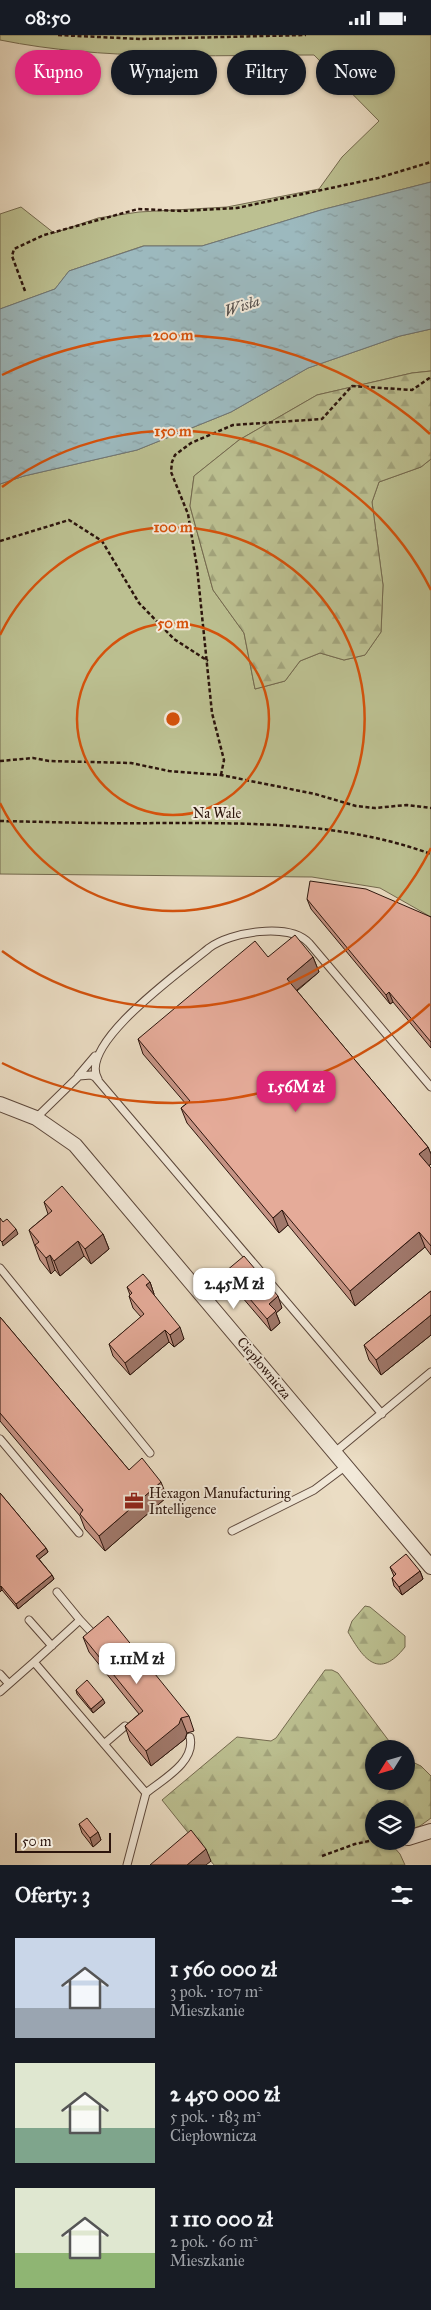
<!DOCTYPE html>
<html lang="pl">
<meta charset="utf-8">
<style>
:root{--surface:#171b24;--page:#20242c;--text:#f1f3f6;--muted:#9ea1a6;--accent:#db2777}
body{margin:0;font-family:"IM FELL Great Primer",serif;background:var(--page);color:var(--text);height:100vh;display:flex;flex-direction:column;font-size:19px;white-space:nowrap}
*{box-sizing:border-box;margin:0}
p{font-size:16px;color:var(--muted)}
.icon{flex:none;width:28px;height:28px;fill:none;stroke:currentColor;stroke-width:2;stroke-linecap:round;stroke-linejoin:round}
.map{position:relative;height:1830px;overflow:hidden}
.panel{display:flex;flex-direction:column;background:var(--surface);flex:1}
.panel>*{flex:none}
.guide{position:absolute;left:15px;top:15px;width:401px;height:45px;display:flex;gap:10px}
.needle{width:32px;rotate:233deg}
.buttons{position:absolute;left:365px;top:1705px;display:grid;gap:10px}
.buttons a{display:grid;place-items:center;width:50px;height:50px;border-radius:50%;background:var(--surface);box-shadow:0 1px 4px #0004;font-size:25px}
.scale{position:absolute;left:15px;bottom:12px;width:96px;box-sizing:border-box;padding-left:5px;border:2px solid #2c150d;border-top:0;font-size:14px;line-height:18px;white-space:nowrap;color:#2c150d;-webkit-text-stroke:4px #f2e9d9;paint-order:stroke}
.price{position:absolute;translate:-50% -42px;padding:0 11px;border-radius:10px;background:#fff;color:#222;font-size:16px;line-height:32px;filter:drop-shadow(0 1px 2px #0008)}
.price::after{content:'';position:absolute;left:50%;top:30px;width:15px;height:11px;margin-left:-8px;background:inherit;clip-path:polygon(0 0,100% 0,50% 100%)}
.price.on{background:var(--accent);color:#fff}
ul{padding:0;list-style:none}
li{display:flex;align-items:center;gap:15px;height:125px;padding:0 15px}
li span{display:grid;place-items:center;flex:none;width:140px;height:100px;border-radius:0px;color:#555}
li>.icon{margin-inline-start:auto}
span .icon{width:60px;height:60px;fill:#fffc;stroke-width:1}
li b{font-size:21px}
h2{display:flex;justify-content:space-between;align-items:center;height:60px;padding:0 15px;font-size:21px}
.pill{padding:0 18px;border-radius:22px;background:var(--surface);box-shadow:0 1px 4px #0004;font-size:18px;line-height:45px}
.pill.on{background:var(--accent);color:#fff}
.status{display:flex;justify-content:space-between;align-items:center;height:35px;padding:0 25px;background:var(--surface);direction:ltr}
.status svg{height:14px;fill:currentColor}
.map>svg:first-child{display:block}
.green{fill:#bcc091;stroke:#746a4f}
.forest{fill:url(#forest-firs);stroke:#746a4f}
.water{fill:url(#water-ripples);stroke:#6f7777}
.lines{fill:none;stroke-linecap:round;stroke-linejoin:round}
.lane-casing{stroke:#5c473b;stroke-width:9}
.street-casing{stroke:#5c473b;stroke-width:16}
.path{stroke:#2c150d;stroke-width:2.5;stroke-dasharray:4 2.5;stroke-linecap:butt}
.lane{stroke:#f2e9d9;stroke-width:7}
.street{stroke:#f2e9d9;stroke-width:14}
.wall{fill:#c59384;stroke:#2c150d}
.shaded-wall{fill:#a0786b;stroke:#2c150d}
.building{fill:#e5ab99;stroke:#2c150d}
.ring{fill:none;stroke:#d5520c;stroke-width:2.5}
.labels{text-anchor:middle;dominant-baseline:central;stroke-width:4;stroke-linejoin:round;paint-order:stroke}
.street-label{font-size:14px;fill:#2c150d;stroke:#f2e9d9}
.poi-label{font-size:14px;fill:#2c150d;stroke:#f2e9d9;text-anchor:start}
.water-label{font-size:15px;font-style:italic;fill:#534e4b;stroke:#f2e9d9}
.centre{fill:#d5520c;stroke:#f2e9d9;stroke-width:2.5}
.ring-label{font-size:15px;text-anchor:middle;font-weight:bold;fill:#d5520c;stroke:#f2e9d9;stroke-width:4;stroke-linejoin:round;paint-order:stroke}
</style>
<div class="status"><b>08:50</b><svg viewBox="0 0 49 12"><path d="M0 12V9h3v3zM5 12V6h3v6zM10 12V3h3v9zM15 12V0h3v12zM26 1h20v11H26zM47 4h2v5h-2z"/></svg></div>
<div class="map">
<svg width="431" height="1830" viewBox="0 0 431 1830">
<defs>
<pattern id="forest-firs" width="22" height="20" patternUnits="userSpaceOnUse" patternTransform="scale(1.25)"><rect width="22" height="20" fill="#bcc091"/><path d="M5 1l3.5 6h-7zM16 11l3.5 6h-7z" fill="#a2a47c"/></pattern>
<pattern id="water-ripples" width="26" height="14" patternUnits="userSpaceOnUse" patternTransform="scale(1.25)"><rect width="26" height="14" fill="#9cb9be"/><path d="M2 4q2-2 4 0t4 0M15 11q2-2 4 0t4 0" fill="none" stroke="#879ea2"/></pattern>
</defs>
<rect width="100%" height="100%" fill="#ebddc4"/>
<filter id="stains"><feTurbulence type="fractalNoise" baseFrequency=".004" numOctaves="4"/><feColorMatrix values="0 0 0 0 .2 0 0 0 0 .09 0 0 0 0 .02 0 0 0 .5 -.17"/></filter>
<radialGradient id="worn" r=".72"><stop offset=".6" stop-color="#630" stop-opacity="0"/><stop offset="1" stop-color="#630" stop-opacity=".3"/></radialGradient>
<!-- green -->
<path class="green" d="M0,0H431V147L321,175L202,211H143L69,236L55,254L0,274V179L21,172L54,198L98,183L139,177L227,172L319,154L342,122L379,86L314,20C209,20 104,26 0,5Z
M431,294V336L412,338L317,360L239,405L194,441L190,471L213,555L244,598L255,654L285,646L300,626L320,618L344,625L365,620L381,597L383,550L372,467L379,447L421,432L431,424V882L380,853L312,842L0,839V449L24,441L137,415L231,377L308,333L400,301Z"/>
<!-- forest -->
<path class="forest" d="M431,336V424L421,432L379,447L372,467L383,550L381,597L365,620L344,625L320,618L300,626L285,646L255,654L244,598L213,555L190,471L194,441L239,405L317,360L412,338Z
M365,1571L370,1572L405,1601V1612C379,1645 364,1625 348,1597L352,1586Z
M325,1635H332L338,1638L395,1714H374V1746H406V1724L421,1731L431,1741V1783L420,1791L406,1796V1774H374V1806H392V1810L400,1819L405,1830H214L162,1765L237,1702L271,1706L276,1703Z"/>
<!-- water -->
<path class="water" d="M431,147V294L400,301L308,333L231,377L137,415L24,441L0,449V274L55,254L69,236L144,211H202L321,175Z"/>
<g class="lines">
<!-- lane casing -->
<g class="lane-casing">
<path id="lane" d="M78,1041L95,1021
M98,1044C77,1009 184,934 209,913C230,897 289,887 309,908L431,1052
M36,1083L79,1041L91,1040L95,1042L382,1379
M0,1233L150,1418
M0,1404L79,1498
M335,1417L431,1337
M232,1496L314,1455L346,1431
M57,1557L80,1585
M29,1585L52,1611
M34,1627L80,1585L95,1601
M0,1639L9,1649
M0,1657L34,1627L146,1758L127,1830
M104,1709L125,1691
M146,1758C162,1745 196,1727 190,1702"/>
</g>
<!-- street casing -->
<g class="street-casing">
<path id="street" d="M0,1069L36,1083L75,1110L431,1532
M408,1803L431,1796"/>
</g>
<!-- path -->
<path class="path" d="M58,0L140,4L306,0
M25,256L12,221L14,214L44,200L138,174L181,176L237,173L378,143L431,127
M0,506L69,485L102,506L139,568L174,604L208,626
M0,726L33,723L49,726L131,728L169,736L221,740L315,759L356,771L375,773L407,770L431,773
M221,740L224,725L212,678L197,532L188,479L171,437L172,427L175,420L191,408L233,390L322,384L352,351L412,355L431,342
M0,786C53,787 107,789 160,788C252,788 343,787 431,819
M322,1821L355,1809L374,1805"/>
<!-- lane -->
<use href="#lane" class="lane"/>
<!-- street -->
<use href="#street" class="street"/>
</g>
<!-- wall -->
<path class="wall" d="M307,864L431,882V1013L393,967L390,969L311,874Z
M268,922H313L319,937L297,956L428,1112L431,1119V1129L429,1131L431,1133V1220L425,1212L355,1271L288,1190L279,1198L187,1088L181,1073L186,1069L143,1019L138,1004Z
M44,1167L103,1199L109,1214L91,1229L84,1221L60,1241L55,1235L51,1239L40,1225L29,1195L48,1179Z
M226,1236L282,1273L276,1278L280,1288L271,1296L230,1248Z
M150,1247L154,1259V1260L184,1304L174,1312L169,1307L130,1340L113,1321L109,1309L141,1282L133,1273L129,1261L130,1260L127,1252Z
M431,1256V1300L381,1340L369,1325L364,1310Z
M0,1282L129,1435L167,1462L105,1516L85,1494L80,1481L0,1386Z
M0,1458L46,1513L48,1517L39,1524L52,1540L54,1544L18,1574L2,1555L0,1557Z
M390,1532L420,1536L423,1544L402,1560L394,1551L392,1543L394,1541Z
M83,1602L189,1681L194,1696L187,1698L185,1704L151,1731L130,1706L125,1691L139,1679L89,1617Z
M76,1655L105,1668L93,1678L77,1659Z
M79,1789L98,1797L101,1805L93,1812L82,1798Z"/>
<!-- shaded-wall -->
<path class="shaded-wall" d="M313,922L319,937L292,959L287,944Z
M389,957L393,967L390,969L386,960Z
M428,1112L431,1119V1129L424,1134L419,1119Z
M282,1175L288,1190L279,1198L273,1183Z
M16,1194L18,1199L3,1211L2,1207Z
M419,1197L425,1212L355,1271L350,1256Z
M103,1199L109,1214L91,1229L85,1214Z
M78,1206L84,1221L60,1241L54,1226Z
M50,1220L55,1235L51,1239L46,1223Z
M150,1247L154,1259L150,1262L146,1250Z
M278,1261L282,1273L276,1278L280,1288L271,1296L267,1284L269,1269Z
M431,1280V1300L381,1340L376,1325Z
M180,1292L184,1304L174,1312L170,1300Z
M165,1295L169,1307L130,1340L125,1328Z
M161,1447L167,1462L105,1516L99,1501Z
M46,1513L48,1517L38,1525L36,1521Z
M420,1536L423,1544L402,1560L399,1552Z
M52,1540L54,1544L18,1574L16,1569Z
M1,1551L2,1555L0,1557V1552Z
M103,1664L105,1668L93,1678L91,1674Z
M181,1683L187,1698L185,1704L151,1731L146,1716Z
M98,1797L101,1805L93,1812L90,1803Z
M206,1814L211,1826L206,1830H187Z"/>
<!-- building -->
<path class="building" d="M310,846L366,854L431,882V1007L389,957L386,960L307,864Z
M295,900L313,922L287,944L428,1112L419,1119L431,1133V1211L419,1197L350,1256L282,1175L273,1183L181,1073L190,1066L138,1004L255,906L268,922Z
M62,1151L103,1199L85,1214L78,1206L54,1226L50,1220L46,1223L35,1210L39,1207L29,1195L52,1176L44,1167Z
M0,1183L3,1187L7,1184L16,1194L2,1207L0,1205Z
M244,1221L278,1261L269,1269L276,1276L267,1284L226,1236Z
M143,1239L150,1247L146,1250L180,1292L170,1300L165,1295L125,1328L109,1309L144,1279L129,1261L132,1258L127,1252Z
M431,1256V1280L376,1325L364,1310Z
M0,1282L129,1435L142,1423L161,1447L99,1501L80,1479L83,1475L0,1378Z
M0,1458L46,1513L36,1521L52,1540L16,1569L1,1551L0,1552Z
M406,1519L420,1536L399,1552L392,1543L396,1539L390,1532Z
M108,1581L189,1681L181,1683L179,1689L146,1716L125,1691L143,1676L83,1602Z
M87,1645L103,1664L91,1674L76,1655Z
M87,1783L98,1797L90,1803L79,1789Z
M191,1795L206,1814L187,1830H150Z"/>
<!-- distance rings -->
<g class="ring">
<circle cx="173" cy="684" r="96"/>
<path d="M0 600A192 192 0 1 1 0 768"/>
<path d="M431 813A288 288 0 0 1 2 916M2 452A288 288 0 0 1 431 555"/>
<path d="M430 969A384 384 0 0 1 2 1028M2 340A384 384 0 0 1 430 399"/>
</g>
<!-- icons -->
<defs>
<g id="office-bare" transform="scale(1.5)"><path d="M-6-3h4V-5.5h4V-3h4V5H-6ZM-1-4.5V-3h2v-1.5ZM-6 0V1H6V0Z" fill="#8f2418" stroke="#f2e9d9" stroke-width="2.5" paint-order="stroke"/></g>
</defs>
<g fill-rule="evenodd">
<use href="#office-bare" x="134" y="1466"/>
</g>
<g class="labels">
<!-- street labels -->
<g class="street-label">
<text x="217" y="778">Na Wale</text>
<text transform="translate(264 1333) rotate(50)">Ciepłownicza</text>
</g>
<!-- poi labels -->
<g class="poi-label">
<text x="149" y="1458">Hexagon Manufacturing<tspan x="149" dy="16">Intelligence</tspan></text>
</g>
<!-- water labels -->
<g class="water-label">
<text transform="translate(242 271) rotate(-19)">Wisła</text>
</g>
</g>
<circle cx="173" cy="684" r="8" class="centre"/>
<g class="ring-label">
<text x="173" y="305">200 m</text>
<text x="173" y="401">150 m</text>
<text x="173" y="497">100 m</text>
<text x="173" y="593">50 m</text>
</g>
<rect width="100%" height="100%" filter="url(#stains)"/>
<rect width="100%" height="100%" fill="url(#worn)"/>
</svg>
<div class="buttons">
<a><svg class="needle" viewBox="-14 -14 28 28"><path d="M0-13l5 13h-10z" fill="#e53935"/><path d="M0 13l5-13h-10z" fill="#9ea1a6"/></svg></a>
<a><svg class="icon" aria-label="layers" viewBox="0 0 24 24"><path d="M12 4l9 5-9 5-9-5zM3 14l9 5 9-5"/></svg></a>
</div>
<div class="scale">50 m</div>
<b class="price on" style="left:296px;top:1078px">1.56M zł</b>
<b class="price" style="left:234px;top:1275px">2.45M zł</b>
<b class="price" style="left:137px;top:1650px">1.11M zł</b>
<div class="guide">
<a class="pill on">Kupno</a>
<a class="pill">Wynajem</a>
<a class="pill">Filtry</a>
<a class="pill">Nowe</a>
</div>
</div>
<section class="panel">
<h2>Oferty: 3<svg class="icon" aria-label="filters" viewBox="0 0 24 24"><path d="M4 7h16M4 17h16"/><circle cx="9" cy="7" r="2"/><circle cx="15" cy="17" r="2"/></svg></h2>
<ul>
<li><span style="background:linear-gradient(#c9d6e8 70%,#9aa5b1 0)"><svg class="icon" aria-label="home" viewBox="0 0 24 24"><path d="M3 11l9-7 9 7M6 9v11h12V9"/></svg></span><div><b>1 560 000 zł</b><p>3 pok. · 107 m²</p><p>Mieszkanie</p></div></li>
<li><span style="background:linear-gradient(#dfe7d0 65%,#7fa58c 0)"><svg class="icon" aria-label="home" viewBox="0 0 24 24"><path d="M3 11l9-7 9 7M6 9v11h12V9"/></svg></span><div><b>2 450 000 zł</b><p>5 pok. · 183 m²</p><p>Ciepłownicza</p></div></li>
<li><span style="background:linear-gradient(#dfe7d0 65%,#8fb573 0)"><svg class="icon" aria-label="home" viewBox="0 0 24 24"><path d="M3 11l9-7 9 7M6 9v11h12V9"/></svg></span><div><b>1 110 000 zł</b><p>2 pok. · 60 m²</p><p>Mieszkanie</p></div></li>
</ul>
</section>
